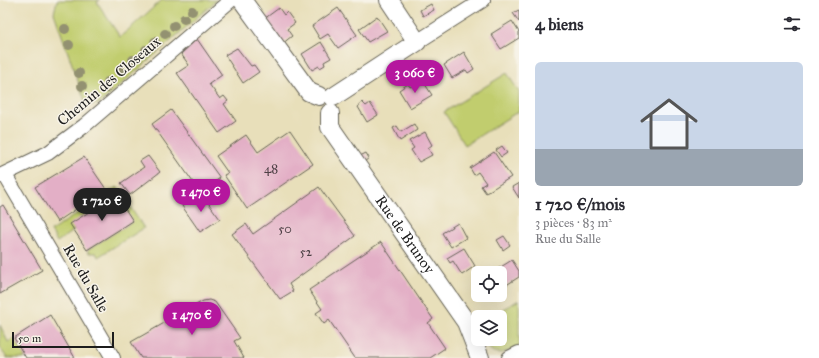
<!DOCTYPE html>
<html lang="fr">
<meta charset="utf-8">
<style>
:root{--surface:#fff;--page:#f7f7f7;--text:#2b2b33;--muted:#7c7c81;--line:#e1e1e2;--accent:#b5179e}
body{margin:0;font-family:"IM FELL Great Primer",serif;background:var(--page);color:var(--text);height:100vh;display:flex;flex-direction:column;font-size:15px;white-space:nowrap}
*{box-sizing:border-box;margin:0}
p{font-size:13px;color:var(--muted)}
.icon{flex:none;width:22px;height:22px;fill:none;stroke:currentColor;stroke-width:2;stroke-linecap:round;stroke-linejoin:round}
.map{position:relative;flex:1;overflow:hidden}
.drawer{display:flex;flex-direction:column;background:var(--surface);width:300px}
.drawer>*{flex:none}
.buttons{position:absolute;left:471px;top:266px;display:grid;gap:8px}
.buttons a{display:grid;place-items:center;width:36px;height:36px;border-radius:6px;background:var(--surface);box-shadow:0 4px 16px #0002;font-size:20px}
.scale{position:absolute;left:12px;bottom:10px;width:102px;box-sizing:border-box;padding-left:4px;border:2px solid #1c1c1c;border-top:0;font-size:11px;line-height:14px;white-space:nowrap;color:#1c1c1c;-webkit-text-stroke:3px #f7f3e8;paint-order:stroke}
.price{position:absolute;translate:-50% -34px;padding:0 9px;border-radius:14px;background:var(--accent);color:#fff;font-size:13px;line-height:26px;filter:drop-shadow(0 1px 2px #0008)}
.price::after{content:'';position:absolute;left:50%;top:24px;width:12px;height:9px;margin-left:-6px;background:inherit;clip-path:polygon(0 0,100% 0,50% 100%)}
.price.current{background:#222;color:#fff}
ul{padding:0;list-style:none}
li{display:grid;align-content:center;gap:8px;height:212px;padding:0 16px}
li+li{border-top:1px solid var(--line)}
li span{display:grid;place-items:center;height:124px;border-radius:6px;color:#555}
li>.icon{margin-inline-start:auto}
span .icon{width:72px;height:72px;fill:#fffc;stroke-width:1}
li b{font-size:17px}
h2{display:flex;justify-content:space-between;align-items:center;height:48px;padding:0 16px;font-size:17px}
main{display:flex;flex:1;min-height:0}
.map>svg:first-child{display:block}
.green{fill:#c1cd6e;stroke:#6e7445}
.building{fill:#e3afc6}
.lines{fill:none;stroke-linecap:round;stroke-linejoin:round}
.minor-casing{stroke:#636053;stroke-width:16}
.tertiary-casing{stroke:#636053;stroke-width:20}
.minor{stroke:#fff;stroke-width:14}
.tertiary{stroke:#fff;stroke-width:18}
.tree{fill:#939171}
.labels{text-anchor:middle;dominant-baseline:central;stroke-width:3;stroke-linejoin:round;paint-order:stroke}
.number-label{font-size:13px;fill:#4e4146}
.street-label{font-size:15px;fill:#1c1c1c;stroke:#f7f3e8}
</style>
<main>
<div class="map">
<svg width="519" height="358" viewBox="0 0 519 358">
<rect width="100%" height="100%" fill="#f7f3e8"/>
<filter id="ink" filterUnits="userSpaceOnUse"><feTurbulence type="fractalNoise" baseFrequency=".025" numOctaves="2"/><feDisplacementMap in="SourceGraphic" scale="8" xChannelSelector="R" yChannelSelector="G"/><feConvolveMatrix kernelMatrix="1 2 1 2 8 2 1 2 1" color-interpolation-filters="sRGB"/></filter>
<filter id="wash" filterUnits="userSpaceOnUse"><feTurbulence type="fractalNoise" baseFrequency=".012" numOctaves="4" result="noise"/><feDisplacementMap in="SourceGraphic" scale="16" xChannelSelector="R" yChannelSelector="G"/><feGaussianBlur stdDeviation="0.9" result="paint"/><feColorMatrix in="noise" values="0 0 0 0 0 0 0 0 0 0 0 0 0 0 0 0 0 1.4 0 .05"/><feComposite in="paint" operator="in"/></filter>
<g filter="url(#wash)">
<rect width="100%" height="100%" fill="#e8dfba"/>
<!-- green -->
<path class="green" d="M57,0H100L97,2L120,37L162,0H217L100,103L92,105L86,104L54,13Z
M507,73L519,92V111L465,145L444,112Z
M117,187L144,228L98,257L96,253H89L87,250L133,221L74,230L57,242L51,231Z
M519,300V346C503,355 491,358 483,339H500V317H490Z
M0,325L8,342L14,338L26,358H7L0,348Z"/>
<g id="blocks">
<!-- building -->
<path class="building" d="M431,4L434,10L423,16L420,10Z
M279,8L284,15L287,12L295,23L287,29L292,36L282,44L264,19Z
M338,8L357,35L338,48L328,34L320,39L312,26Z
M519,10V22L513,13Z
M377,16L387,31L368,42L359,29Z
M512,21L519,32V38L501,49L491,34Z
M197,39L222,75L209,84L220,99L224,96L228,101L224,104L236,121L219,133L177,73L189,65L181,54Z
M321,42L331,58L324,62L325,65L320,68L319,66L312,70L302,54Z
M237,48L251,66L254,65L259,72L243,83L225,55Z
M464,52L474,69L468,73L466,70L452,78L444,65Z
M423,81L432,95L410,108L399,90L408,84L410,87Z
M106,83L111,90L107,93L102,87Z
M362,102L366,106L370,103L378,115L367,122L358,107Z
M171,110L220,178L200,192L152,124Z
M414,124L417,130L400,141L393,128L397,126L401,132Z
M290,130L313,164L247,209L224,175L228,173L216,156L246,135L258,152Z
M425,132L432,145L428,148L432,155L419,162L411,150L414,148L409,141Z
M502,146L507,153L501,157L496,150Z
M494,152L511,177L486,193L481,186L486,183L478,172L474,175L470,168Z
M366,153L369,158L364,162L360,156Z
M148,156L160,172L130,195L121,183L144,167L140,161Z
M84,157L106,189L57,222L35,187Z
M519,183V198L512,187Z
M319,187L355,236L289,284L293,291L280,299L232,234L246,224L253,234Z
M201,193L220,219L200,232L182,206Z
M116,195L133,221L87,250L70,224Z
M3,205L42,270L0,294V207Z
M458,223L466,238L451,247L442,233Z
M504,236L510,245L503,250L497,240Z
M381,242L433,319L428,323L445,348L430,358H355L329,320L324,324L316,313L322,309L309,290Z
M464,248L475,266L462,275L453,261L450,263L447,258Z
M512,260L519,271V277L500,289V273H491Z
M209,300L215,302L240,338L234,341L244,358H141L131,342L203,301Z
M50,315L75,358H26L14,338Z"/>
</g>
</g>
<g filter="url(#ink)">
<use href="#blocks" fill-opacity="0" stroke="#636053" stroke-width="1"/>
<g class="lines">
<!-- minor casing -->
<g class="minor-casing">
<path id="minor" d="M417,42L483,0
M5,175L113,358
M0,176L48,153L84,126L231,0
M509,358L519,353"/>
</g>
<!-- tertiary casing -->
<g class="tertiary-casing">
<g id="tertiary">
<path d="M242,0L309,92L319,96"/>
<path d="M333,97L417,42L389,0"/>
<path id="s1" d="M330,113V127L466,322L480,358"/>
</g>
</g>
<!-- minor -->
<use href="#minor" class="minor"/>
<!-- tertiary -->
<use href="#tertiary" class="tertiary"/>
</g>
<!-- trees -->
<g class="tree">
<circle cx="192" cy="11" r="5"/>
<circle cx="184" cy="19" r="5"/>
<circle cx="174" cy="26" r="5"/>
<circle cx="65" cy="29" r="5"/>
<circle cx="165" cy="34" r="5"/>
<circle cx="155" cy="42" r="5"/>
<circle cx="69" cy="45" r="5"/>
<circle cx="146" cy="50" r="5"/>
<circle cx="133" cy="60" r="5"/>
<circle cx="121" cy="71" r="5"/>
<circle cx="79" cy="73" r="5"/>
<circle cx="108" cy="82" r="5"/>
<circle cx="82" cy="86" r="5"/>
</g>
</g>
<g class="labels">
<!-- number labels -->
<g class="number-label">
<text x="271" y="169">48</text>
<text x="285" y="229">50</text>
<text x="306" y="252">52</text>
</g>
<!-- street labels -->
<g class="street-label">
<text transform="translate(109 81) rotate(-40)">Chemin des Closeaux</text>
<text stroke="none"><textPath href="#s1" startOffset="145">Rue de Brunoy</textPath></text>
<text transform="translate(86 278) rotate(60)">Rue du Salle</text>
</g>
</g>
</svg>
<div class="buttons">
<a><svg class="icon" aria-label="locate" viewBox="0 0 24 24"><circle cx="12" cy="12" r="6"/><path d="M12 2v4M12 18v4M2 12h4M18 12h4"/></svg></a>
<a><svg class="icon" aria-label="layers" viewBox="0 0 24 24"><path d="M12 4l9 5-9 5-9-5zM3 14l9 5 9-5"/></svg></a>
</div>
<div class="scale">50 m</div>
<b class="price" style="left:415px;top:94px">3 060 €</b>
<b class="price" style="left:201px;top:213px">1 470 €</b>
<b class="price current" style="left:102px;top:222px">1 720 €</b>
<b class="price" style="left:192px;top:336px">1 470 €</b>
</div>
<section class="drawer">
<h2>4 biens<svg class="icon" aria-label="filters" viewBox="0 0 24 24"><path d="M4 7h16M4 17h16"/><circle cx="9" cy="7" r="2"/><circle cx="15" cy="17" r="2"/></svg></h2>
<ul>
<li><span style="background:linear-gradient(#c9d6e8 70%,#9aa5b1 0)"><svg class="icon" aria-label="home" viewBox="0 0 24 24"><path d="M3 11l9-7 9 7M6 9v11h12V9"/></svg></span><div><b>1 720 €/mois</b><p>3 pièces · 83 m²</p><p>Rue du Salle</p></div></li>
</ul>
</section>
</main>
